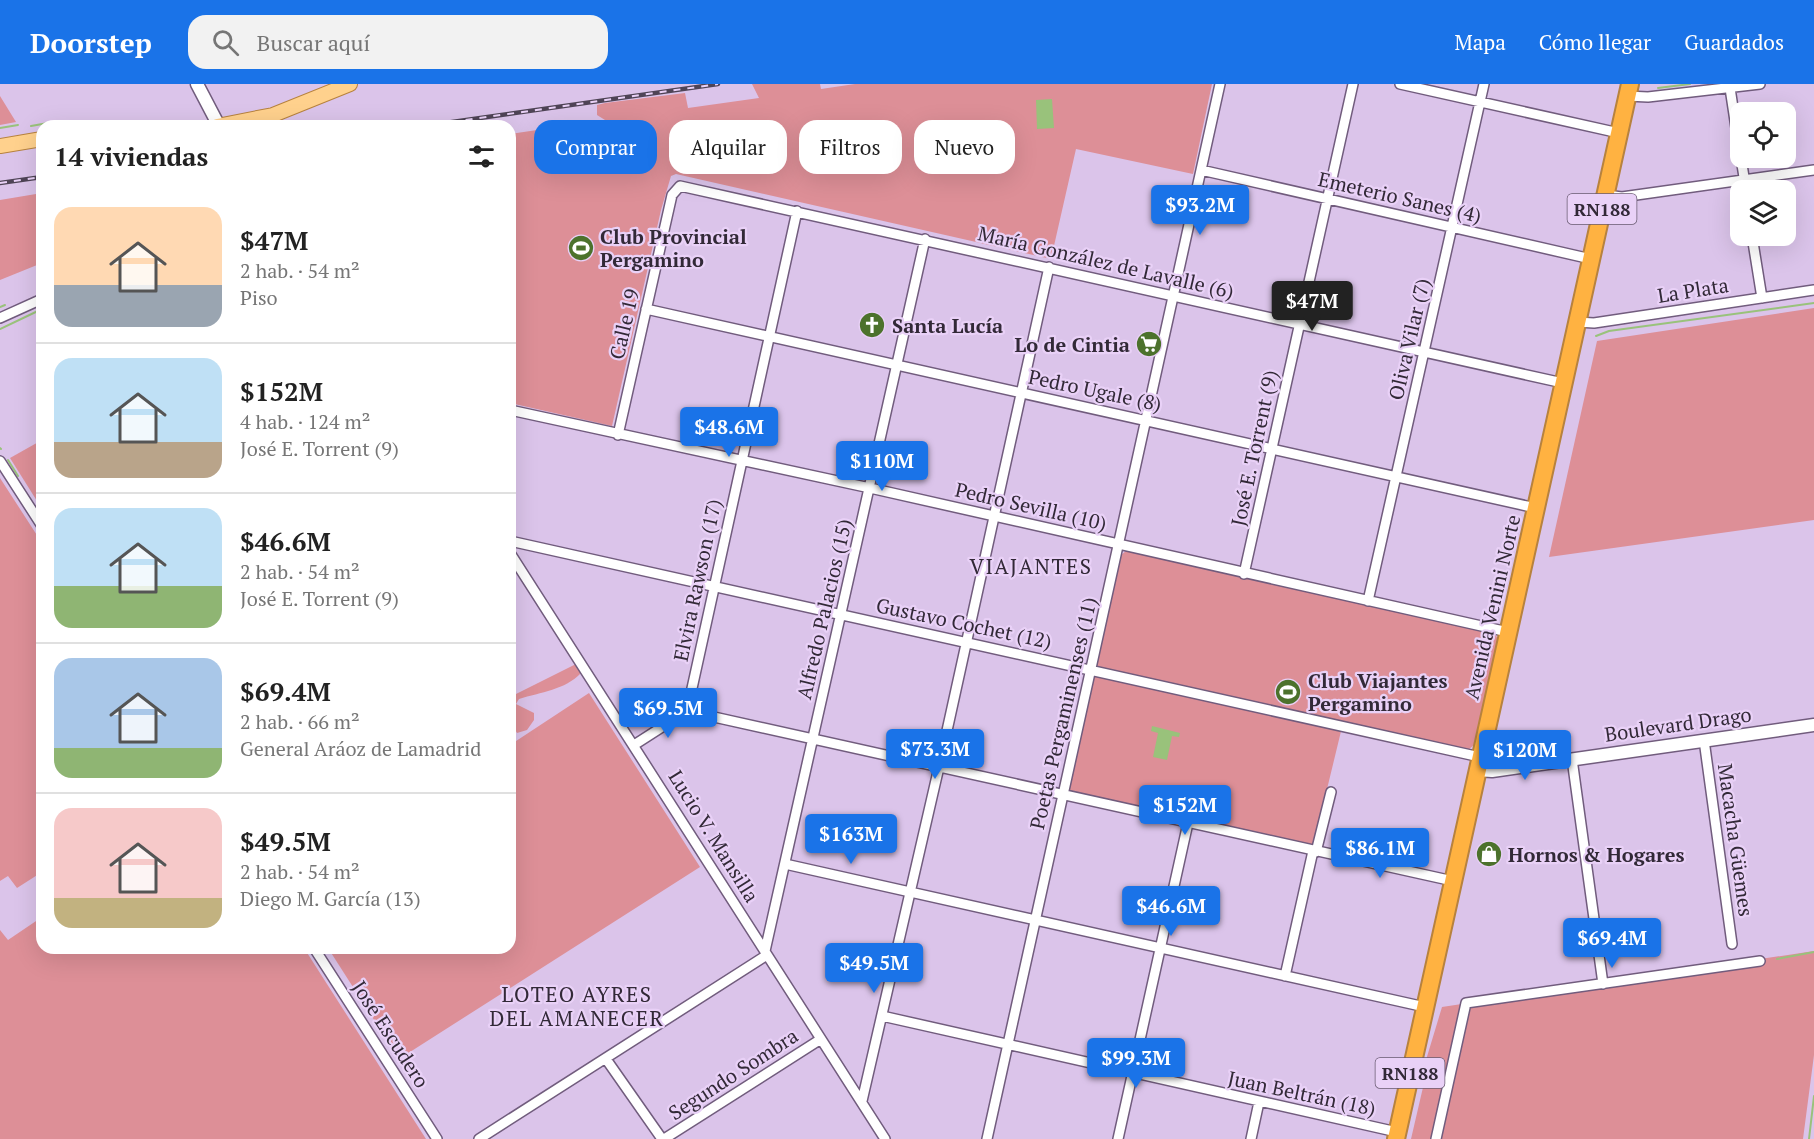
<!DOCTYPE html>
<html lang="es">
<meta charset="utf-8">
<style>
:root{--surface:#fff;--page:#f2f2f2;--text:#222;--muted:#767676;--line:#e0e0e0;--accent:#1a73e8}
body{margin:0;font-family:"PT Serif",serif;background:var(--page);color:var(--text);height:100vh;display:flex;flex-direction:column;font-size:22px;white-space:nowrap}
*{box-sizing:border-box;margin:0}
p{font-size:20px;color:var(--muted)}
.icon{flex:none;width:33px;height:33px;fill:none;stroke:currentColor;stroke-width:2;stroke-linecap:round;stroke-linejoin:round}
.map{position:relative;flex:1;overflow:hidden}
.panel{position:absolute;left:36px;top:36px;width:480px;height:834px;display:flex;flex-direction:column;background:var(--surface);border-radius:18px;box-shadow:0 6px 24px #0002}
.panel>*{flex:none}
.top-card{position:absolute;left:534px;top:36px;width:570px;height:54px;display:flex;gap:12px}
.fabs{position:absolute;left:1730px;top:18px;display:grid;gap:12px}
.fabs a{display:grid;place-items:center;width:66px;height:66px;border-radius:12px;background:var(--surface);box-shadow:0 6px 24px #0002;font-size:30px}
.price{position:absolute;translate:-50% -51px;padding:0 14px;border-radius:6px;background:var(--accent);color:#fff;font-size:20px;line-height:39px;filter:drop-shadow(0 2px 3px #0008)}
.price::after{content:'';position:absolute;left:50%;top:36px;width:18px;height:14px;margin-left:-9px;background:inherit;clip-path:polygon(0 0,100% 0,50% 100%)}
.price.active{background:#222;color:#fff}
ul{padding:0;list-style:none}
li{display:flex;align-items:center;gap:18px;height:150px;padding:0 18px}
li+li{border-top:2px solid var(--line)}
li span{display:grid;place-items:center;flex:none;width:168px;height:120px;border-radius:18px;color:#555}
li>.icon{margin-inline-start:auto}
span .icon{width:72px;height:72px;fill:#fffc;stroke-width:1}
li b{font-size:26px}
h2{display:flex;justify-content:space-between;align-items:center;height:72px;padding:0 18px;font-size:26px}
.chip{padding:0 21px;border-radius:18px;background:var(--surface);box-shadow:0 6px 24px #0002;font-size:21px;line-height:54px}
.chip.active{background:var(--accent);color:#fff}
header{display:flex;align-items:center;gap:36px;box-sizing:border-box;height:84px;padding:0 30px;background:var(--accent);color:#fff}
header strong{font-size:28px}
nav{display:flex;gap:33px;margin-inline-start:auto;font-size:21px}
.search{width:420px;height:54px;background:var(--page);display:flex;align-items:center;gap:15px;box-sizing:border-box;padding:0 21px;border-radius:18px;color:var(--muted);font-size:22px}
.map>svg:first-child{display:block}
.green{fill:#dd8f97}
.water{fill:#99c27b}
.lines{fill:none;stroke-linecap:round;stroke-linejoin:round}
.stream{stroke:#99c27b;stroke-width:2}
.street-casing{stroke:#715c7d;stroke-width:12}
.secondary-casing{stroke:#715c7d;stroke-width:15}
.primary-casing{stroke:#b7823e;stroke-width:16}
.highway-casing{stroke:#b7823e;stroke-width:20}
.street{stroke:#fff;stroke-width:9}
.secondary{stroke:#fff;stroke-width:12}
.primary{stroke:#ffd18d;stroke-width:14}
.highway{stroke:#ffb241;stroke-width:16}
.rail-casing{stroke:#4f4456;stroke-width:4.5}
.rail{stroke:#e9d1f7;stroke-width:2;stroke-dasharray:7;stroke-linecap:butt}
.labels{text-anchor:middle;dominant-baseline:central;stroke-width:4.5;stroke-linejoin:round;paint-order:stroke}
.shield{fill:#e9d1f7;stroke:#695b71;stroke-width:1.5}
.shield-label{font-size:18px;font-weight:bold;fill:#322937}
.street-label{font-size:20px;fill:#322937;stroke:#e9d1f7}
.poi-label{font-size:20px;font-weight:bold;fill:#322937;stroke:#e9d1f7;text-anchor:start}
.neighbourhood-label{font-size:21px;letter-spacing:1.5px;fill:#322937;stroke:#e9d1f7}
</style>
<header>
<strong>Doorstep</strong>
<div class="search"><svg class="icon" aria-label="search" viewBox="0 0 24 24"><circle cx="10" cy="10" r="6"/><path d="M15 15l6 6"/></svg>Buscar aquí</div>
<nav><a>Mapa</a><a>Cómo llegar</a><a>Guardados</a></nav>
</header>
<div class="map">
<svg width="1814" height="1055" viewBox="0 0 1814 1055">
<rect width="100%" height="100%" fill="#dbc4ea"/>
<!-- green -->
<path class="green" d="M752,0H820L821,5L855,0H1212L1193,90L1076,65L1051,175L676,90L671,92L661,126L612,342L510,319V50L605,36L597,31V21L605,19L685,9L688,24L759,14Z
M0,12L16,38L0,41Z
M42,109V179L0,196V116Z
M1814,224V436L1549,473L1597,257Z
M42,356V425L10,374Z
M0,394L42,459V788L17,804L8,792L0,797Z
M1126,467L1495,549L1498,556L1474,661L1468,666L1343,639L1313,763L1071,709L1068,703L1121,471Z
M576,580L581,589C565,606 541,608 519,615L516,620L534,629V636L527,646L517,649L510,637V593H514V611Z
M589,609L700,783L399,975L328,864H510V661Z
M42,833V864H304L426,1055H0V846L8,856Z
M1814,867V971L1803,1055H1411L1424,999L1426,976L1442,923Z"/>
<!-- water -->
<path class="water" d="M1052,15L1054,44L1037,45L1036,16Z
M1152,642L1180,649L1179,653L1172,652L1167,676L1153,673L1158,649L1151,647Z"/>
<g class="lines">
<!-- stream -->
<path class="stream" d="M1658,4L1690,0
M31,42L48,39
M0,44L18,41
M0,223L5,221
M0,245L42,225
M1596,252L1609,247L1814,219
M0,364L1,365
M8,376L18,392
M1777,875L1814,868
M1809,1055L1814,1012"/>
<!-- street casing -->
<g class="street-casing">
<path id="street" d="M1400,0L1619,49
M1730,4L1740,70
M1627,12L1648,13L1760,0
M1741,74L1746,106
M1201,86L1591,175
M1606,111L1622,113L1814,86
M1752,152L1762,214
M646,225L1536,424
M0,234L42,215
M1577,238L1594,239L1814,206
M510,326L870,404L1508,548
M618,351L672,111L680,102L1563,299
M0,377L42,442
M510,457L1480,673
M510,469L885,1055
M1244,490L1353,0
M1368,517L1484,0
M687,627L797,127
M1704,656L1732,860
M634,661L687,627L1453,797
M1572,675L1603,900
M1316,768L1331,708
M785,780L1425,923
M314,864L437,1055
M765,867L925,155
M1285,892L1313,767
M882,932L1397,1048
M606,975L662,1055
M862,1017L939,683L1049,183
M479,1055L767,871
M664,1055L821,955
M987,1055L1220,0
M1118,1055L1188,739
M1251,1055L1259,1018
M1436,1055L1466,919L1760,877"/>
</g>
<!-- secondary casing -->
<g class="secondary-casing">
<path id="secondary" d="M197,0L219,42
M1477,686L1492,687L1814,641"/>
</g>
<!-- primary casing -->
<g class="primary-casing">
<path id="primary" d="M217,42L273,31L350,0
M0,62L42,55"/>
</g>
<!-- highway casing -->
<g class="highway-casing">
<path id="highway" d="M1396,1055L1630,0"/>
</g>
<!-- street -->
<use href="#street" class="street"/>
<!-- secondary -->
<use href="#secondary" class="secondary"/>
<!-- primary -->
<use href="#primary" class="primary"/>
<!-- highway -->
<use href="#highway" class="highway"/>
<!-- rail casing -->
<g class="rail-casing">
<path id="rail" d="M424,42L718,0
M0,99L42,93"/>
</g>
<!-- rail -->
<use href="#rail" class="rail"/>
</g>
<!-- icons -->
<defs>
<g id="stadium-disc" transform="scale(1.35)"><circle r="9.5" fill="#4c722c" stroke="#e9d1f7"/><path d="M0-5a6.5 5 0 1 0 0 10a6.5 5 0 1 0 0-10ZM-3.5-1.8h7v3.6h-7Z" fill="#fff"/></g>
<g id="church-disc" transform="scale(1.35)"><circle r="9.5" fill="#4c722c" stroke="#e9d1f7"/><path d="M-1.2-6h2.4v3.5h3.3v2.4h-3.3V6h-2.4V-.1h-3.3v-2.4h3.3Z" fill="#fff"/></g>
<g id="supermarket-disc" transform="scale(1.35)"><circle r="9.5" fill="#4c722c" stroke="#e9d1f7"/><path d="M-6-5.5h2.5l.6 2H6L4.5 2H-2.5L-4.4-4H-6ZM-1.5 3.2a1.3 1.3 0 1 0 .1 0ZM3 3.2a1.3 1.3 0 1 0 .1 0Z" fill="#fff"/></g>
<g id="shop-disc" transform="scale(1.35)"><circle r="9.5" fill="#4c722c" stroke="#e9d1f7"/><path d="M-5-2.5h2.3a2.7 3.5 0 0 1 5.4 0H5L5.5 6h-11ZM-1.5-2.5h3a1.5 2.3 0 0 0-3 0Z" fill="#fff"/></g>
</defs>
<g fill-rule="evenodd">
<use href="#stadium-disc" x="581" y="164"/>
<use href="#church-disc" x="872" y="241"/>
<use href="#supermarket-disc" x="1149" y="260"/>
<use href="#stadium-disc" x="1288" y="608"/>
<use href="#shop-disc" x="1489" y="770"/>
</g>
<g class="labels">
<!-- shield labels -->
<g class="shield">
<rect x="1567.5" y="110" width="69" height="30" rx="4.5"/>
<rect x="1375.5" y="974" width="69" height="30" rx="4.5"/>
</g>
<g class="shield-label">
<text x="1602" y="125">RN188</text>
<text x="1410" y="989">RN188</text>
</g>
<!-- street labels -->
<g class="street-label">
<text transform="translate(1400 113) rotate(13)">Emeterio Sanes (4)</text>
<text transform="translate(1106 178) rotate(13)">María González de Lavalle (6)</text>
<text transform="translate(1693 206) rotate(-9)">La Plata</text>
<text transform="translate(624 240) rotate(-77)">Calle 19</text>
<text transform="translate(1409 255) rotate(-77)">Oliva Vilar (7)</text>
<text transform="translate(1095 306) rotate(12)">Pedro Ugale (8)</text>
<text transform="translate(1254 364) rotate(-78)">José E. Torrent (9)</text>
<text transform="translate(1031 422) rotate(13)">Pedro Sevilla (10)</text>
<text transform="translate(697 496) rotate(-78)">Elvira Rawson (17)</text>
<text transform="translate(1492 523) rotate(-77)">Avenida Venini Norte</text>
<text transform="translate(824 525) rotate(-77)">Alfredo Palacios (15)</text>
<text transform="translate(964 539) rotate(12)">Gustavo Cochet (12)</text>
<text transform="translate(1063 629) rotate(-77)">Poetas Pergaminenses (11)</text>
<text transform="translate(1678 640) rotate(-8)">Boulevard Drago</text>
<text transform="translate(714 752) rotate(58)">Lucio V. Mansilla</text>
<text transform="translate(1736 756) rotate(82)">Macacha Güemes</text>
<text transform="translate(391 950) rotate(57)">José Escudero</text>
<text transform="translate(733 990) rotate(-33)">Segundo Sombra</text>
<text transform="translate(1302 1009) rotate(12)">Juan Beltrán (18)</text>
</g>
<!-- poi labels -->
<g class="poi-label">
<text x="600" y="152">Club Provincial<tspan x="600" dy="23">Pergamino</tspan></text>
<text x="892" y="241">Santa Lucía</text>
<text x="1130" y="260" text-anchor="end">Lo de Cintia</text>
<text x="1308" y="596">Club Viajantes<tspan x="1308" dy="23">Pergamino</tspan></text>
<text x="1508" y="770">Hornos &amp; Hogares</text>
</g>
<!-- neighbourhood labels -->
<g class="neighbourhood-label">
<text x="1031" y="482">VIAJANTES</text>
<text x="577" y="910">LOTEO AYRES<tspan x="577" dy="24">DEL AMANECER</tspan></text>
</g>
</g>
</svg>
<div class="fabs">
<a><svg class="icon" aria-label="locate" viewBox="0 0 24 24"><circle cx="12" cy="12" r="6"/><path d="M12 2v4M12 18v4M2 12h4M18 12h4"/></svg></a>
<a><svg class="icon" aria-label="layers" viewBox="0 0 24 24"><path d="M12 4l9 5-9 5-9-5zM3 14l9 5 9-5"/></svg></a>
</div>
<b class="price" style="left:1200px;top:152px">$93.2M</b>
<b class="price active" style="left:1312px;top:248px">$47M</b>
<b class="price" style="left:729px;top:374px">$48.6M</b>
<b class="price" style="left:882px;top:408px">$110M</b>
<b class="price" style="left:668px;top:655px">$69.5M</b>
<b class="price" style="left:935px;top:696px">$73.3M</b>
<b class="price" style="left:1525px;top:697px">$120M</b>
<b class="price" style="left:1185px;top:752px">$152M</b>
<b class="price" style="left:851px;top:781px">$163M</b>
<b class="price" style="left:1380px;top:795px">$86.1M</b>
<b class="price" style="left:1171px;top:853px">$46.6M</b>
<b class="price" style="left:1612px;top:885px">$69.4M</b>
<b class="price" style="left:874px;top:910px">$49.5M</b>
<b class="price" style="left:1136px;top:1005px">$99.3M</b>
<div class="top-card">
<a class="chip active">Comprar</a>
<a class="chip">Alquilar</a>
<a class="chip">Filtros</a>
<a class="chip">Nuevo</a>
</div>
<section class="panel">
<h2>14 viviendas<svg class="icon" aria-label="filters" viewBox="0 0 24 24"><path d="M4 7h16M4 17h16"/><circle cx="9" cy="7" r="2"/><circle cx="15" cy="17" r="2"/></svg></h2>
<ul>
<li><span style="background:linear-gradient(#ffd9b3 65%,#9aa5b1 0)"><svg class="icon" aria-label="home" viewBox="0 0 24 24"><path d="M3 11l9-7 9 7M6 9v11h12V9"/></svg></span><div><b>$47M</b><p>2 hab. · 54 m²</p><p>Piso</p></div></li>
<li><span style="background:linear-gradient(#bfe0f5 70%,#b9a48a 0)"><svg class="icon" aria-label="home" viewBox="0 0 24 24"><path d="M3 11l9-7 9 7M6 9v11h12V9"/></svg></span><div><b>$152M</b><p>4 hab. · 124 m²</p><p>José E. Torrent (9)</p></div></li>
<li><span style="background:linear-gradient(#bfe0f5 65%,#8fb573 0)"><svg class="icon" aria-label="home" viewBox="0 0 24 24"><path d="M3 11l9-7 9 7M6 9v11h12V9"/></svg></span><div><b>$46.6M</b><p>2 hab. · 54 m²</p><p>José E. Torrent (9)</p></div></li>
<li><span style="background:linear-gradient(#a9c7e8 75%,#8fb573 0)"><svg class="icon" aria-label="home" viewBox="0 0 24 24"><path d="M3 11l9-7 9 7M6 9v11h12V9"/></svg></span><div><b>$69.4M</b><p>2 hab. · 66 m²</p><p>General Aráoz de Lamadrid</p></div></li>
<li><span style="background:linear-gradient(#f6c9c9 75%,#c2b280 0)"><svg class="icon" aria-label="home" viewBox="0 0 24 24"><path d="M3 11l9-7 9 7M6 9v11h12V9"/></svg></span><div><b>$49.5M</b><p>2 hab. · 54 m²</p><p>Diego M. García (13)</p></div></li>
</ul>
</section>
</div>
